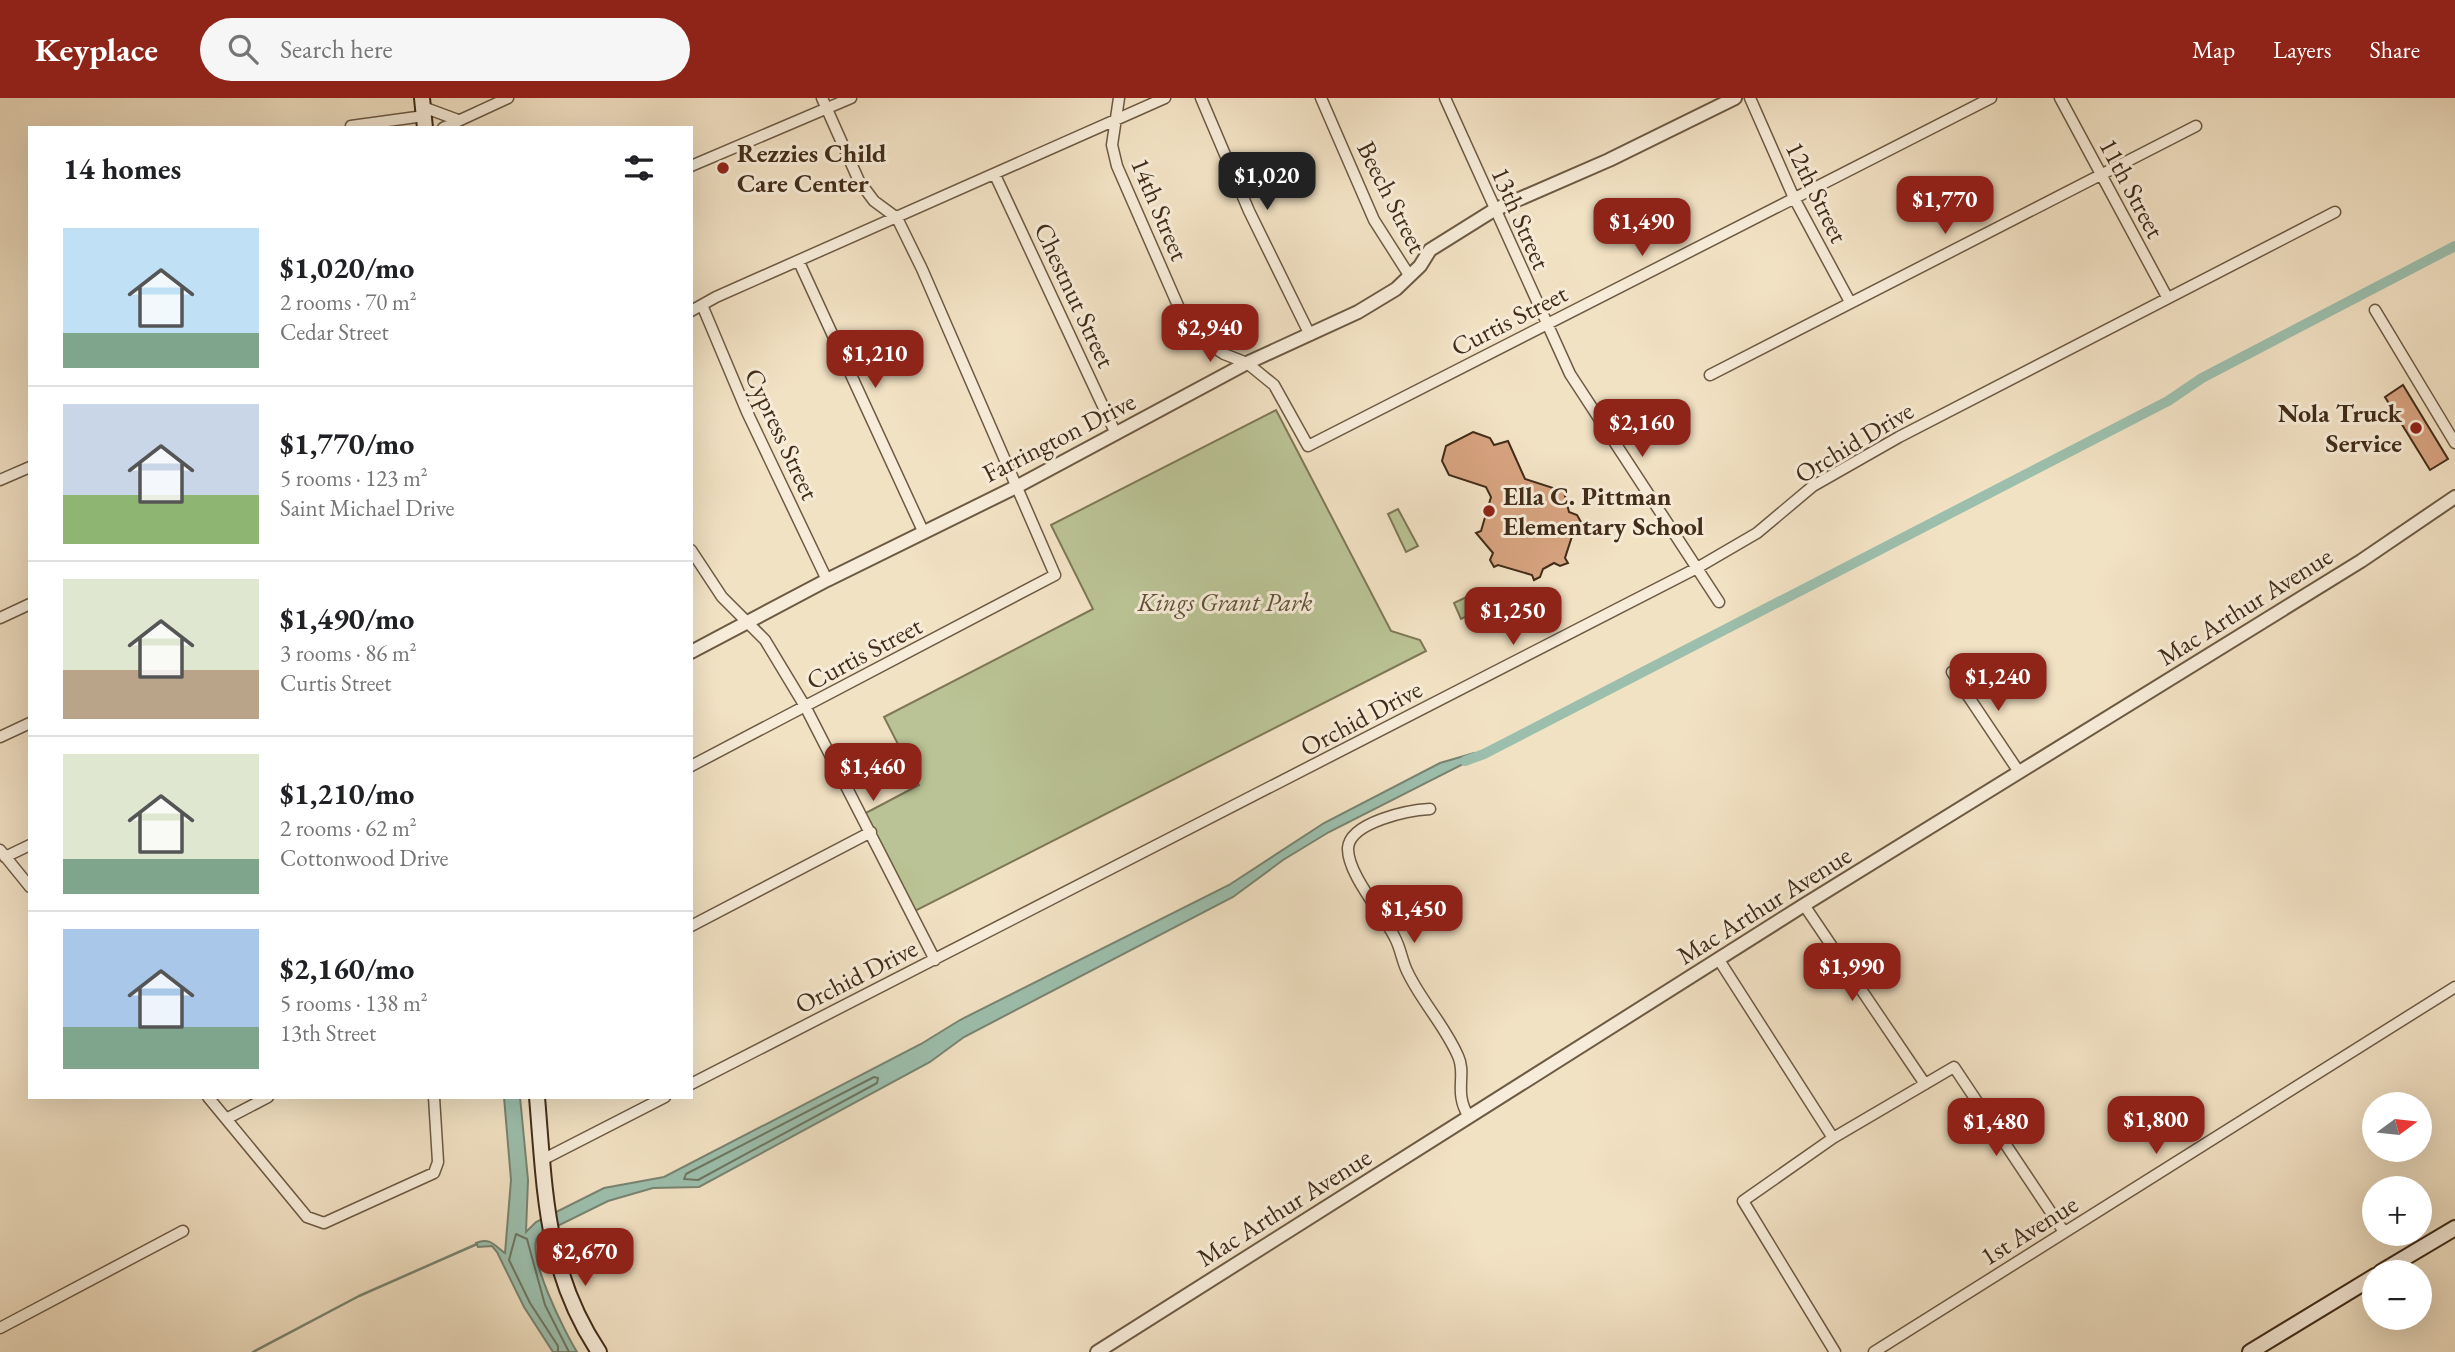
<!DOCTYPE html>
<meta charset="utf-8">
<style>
:root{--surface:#fff;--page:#f6f6f6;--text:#202124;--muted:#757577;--line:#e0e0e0;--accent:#8f2418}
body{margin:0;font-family:"EB Garamond",serif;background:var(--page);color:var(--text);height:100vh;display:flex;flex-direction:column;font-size:26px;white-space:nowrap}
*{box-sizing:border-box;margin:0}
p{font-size:23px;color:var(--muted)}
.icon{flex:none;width:38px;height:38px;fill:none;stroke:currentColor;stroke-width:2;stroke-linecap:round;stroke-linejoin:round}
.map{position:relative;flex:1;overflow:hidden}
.sheet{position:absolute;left:28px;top:28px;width:665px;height:973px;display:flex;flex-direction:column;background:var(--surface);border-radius:0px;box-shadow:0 7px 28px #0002}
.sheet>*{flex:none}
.needle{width:46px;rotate:75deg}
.controls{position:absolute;left:2362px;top:994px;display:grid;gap:14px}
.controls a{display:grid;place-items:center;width:70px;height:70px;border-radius:50%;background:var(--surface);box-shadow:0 7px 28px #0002;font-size:35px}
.price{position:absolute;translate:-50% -60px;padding:0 16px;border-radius:14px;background:var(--accent);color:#fff;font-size:23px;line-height:46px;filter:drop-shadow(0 2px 4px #0008)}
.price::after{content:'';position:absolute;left:50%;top:42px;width:21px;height:16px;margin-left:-10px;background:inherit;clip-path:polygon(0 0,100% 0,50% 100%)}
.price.on{background:#222;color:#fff}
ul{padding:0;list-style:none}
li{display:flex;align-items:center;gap:21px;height:175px;padding:0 35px}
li+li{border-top:2px solid var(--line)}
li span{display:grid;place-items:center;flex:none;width:196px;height:140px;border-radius:0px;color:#555}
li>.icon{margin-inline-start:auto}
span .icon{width:84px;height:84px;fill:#fffc;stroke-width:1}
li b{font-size:30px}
h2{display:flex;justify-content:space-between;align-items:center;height:84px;padding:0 35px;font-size:30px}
header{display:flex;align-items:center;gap:42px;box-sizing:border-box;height:98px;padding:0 35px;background:var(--accent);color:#fff}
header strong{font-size:33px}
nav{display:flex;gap:38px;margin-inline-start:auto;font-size:24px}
.search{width:490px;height:63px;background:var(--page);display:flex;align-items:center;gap:18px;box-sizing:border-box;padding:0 24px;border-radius:38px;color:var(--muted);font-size:26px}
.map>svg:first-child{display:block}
.green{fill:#bac395;stroke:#7e7856;stroke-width:2}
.water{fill:#9cbfad;stroke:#788471;stroke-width:2}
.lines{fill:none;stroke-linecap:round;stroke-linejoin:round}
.shore{stroke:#6e7662;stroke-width:2}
.stream{stroke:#788471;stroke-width:2.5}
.canal{stroke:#9cbfad;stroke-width:10}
.building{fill:#d7a380;stroke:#412c18;stroke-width:2}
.minor-casing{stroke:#6d5a43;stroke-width:13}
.tertiary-casing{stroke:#6d5a43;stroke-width:16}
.secondary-casing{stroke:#412c18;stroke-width:18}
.minor{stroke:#f7ecd9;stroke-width:10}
.tertiary{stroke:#f7ecd9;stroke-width:12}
.secondary{stroke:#f7ecd9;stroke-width:14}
.poi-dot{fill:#8f2418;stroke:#f7ecd9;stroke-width:2.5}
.labels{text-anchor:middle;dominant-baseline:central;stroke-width:6;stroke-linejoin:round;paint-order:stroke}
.poi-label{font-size:26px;font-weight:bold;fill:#412c18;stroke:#f7ecd9;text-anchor:start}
.street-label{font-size:26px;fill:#412c18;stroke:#f7ecd9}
.park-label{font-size:26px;font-style:italic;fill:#5f5237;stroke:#f7ecd9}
</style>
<header>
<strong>Keyplace</strong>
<div class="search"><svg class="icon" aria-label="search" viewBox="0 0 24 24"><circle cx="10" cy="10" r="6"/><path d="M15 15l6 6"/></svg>Search here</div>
<nav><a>Map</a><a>Layers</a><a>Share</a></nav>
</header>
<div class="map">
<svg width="2455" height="1254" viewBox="0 0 2455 1254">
<rect width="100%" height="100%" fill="#f2e2c4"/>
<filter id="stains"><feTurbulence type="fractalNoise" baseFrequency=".00286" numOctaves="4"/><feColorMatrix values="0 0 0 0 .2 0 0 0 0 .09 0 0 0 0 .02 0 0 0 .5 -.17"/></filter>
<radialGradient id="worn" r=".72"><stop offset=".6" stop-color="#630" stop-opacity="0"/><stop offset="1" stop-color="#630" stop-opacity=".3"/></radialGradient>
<!-- green -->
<path class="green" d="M1276,312L1391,533L1420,542L1426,553L913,814L862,717L919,687L884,619L1093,511L1051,427Z
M1398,411L1418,448L1406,454L1388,416Z
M1481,492L1489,508L1461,521L1454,505Z"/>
<!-- water -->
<path class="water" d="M1474,655L1475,660L1329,734L1283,762L1233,799L964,939L930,964L699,1089L653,1090L608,1103L539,1137C523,1153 566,1236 577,1254H553L524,1209L497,1154L492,1148L478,1149L476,1145C491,1138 496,1150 505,1155L511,1082L504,999H520L528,1082L526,1134L536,1124L604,1090L664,1079L921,946L960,922L1229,787L1324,725L1440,665Z"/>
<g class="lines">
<!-- shore -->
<path class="shore" d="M874,979L878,980L877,985L698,1082L684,1081L686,1076Z
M558,1254V1248L530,1205L509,1162L516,1136L527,1141L545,1207L569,1254"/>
<!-- stream -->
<path class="stream" d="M253,1254L359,1198L477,1146"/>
<!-- canal -->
<path class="canal" d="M1465,663L1484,656L2168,303L2202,280L2455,148"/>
</g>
<!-- building -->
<path class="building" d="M2403,287L2448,361L2430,372L2385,299Z
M1473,334L1490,340L1494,347L1508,343L1525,381L1559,392L1563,390L1569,414L1577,417L1581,424L1576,426L1565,460L1568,465L1560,468L1554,465L1543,471L1540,479L1534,482L1532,477L1498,467L1494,469L1490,462L1493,455L1476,435L1481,433L1491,399L1486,389L1449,377L1442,363L1446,348Z"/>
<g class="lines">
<!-- minor casing -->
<g class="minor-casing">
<path id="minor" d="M1119,0L1112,47L1117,68L1183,219L1204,243L1224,256L1247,265L1274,287L1308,348L1991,0
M1201,0L1249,113L1310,237
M1321,0L1374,122L1409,177
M1445,0L1570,276L1719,504
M1750,0L1794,100L1850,204
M2060,0L2167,199
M423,9L458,22
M351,28L424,18
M443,30L508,0
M691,68L851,0
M995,77L1116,336
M799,164L923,433
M702,207L747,314L827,482
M2375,212L2455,345
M691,213L716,199L1165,0
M1710,277L2196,28
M0,382L30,369
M691,452L722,499L765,542L806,610L935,862
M0,520L30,506
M1952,574L2019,674
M0,639L30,625
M691,668L1055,477L922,171L897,120L874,103L859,83L822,0
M1430,711C1409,712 1350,724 1348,750C1347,776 1384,817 1395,840C1401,851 1402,864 1408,875C1422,904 1445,928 1458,958C1467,977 1453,994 1469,1019
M0,752L30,789
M5,759L30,747
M1804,807L1925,986
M691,828L871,734
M1719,862L1833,1040
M691,986L1697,470L1757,435L1813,388L1899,339L2335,114
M208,999L307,1119L324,1125L434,1075L438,1064L434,999
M226,1021L268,999
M542,1062L665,999
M0,1230L183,1133
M1835,1254L1743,1103L1833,1040L1954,969L2064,1134
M1874,1254L2455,889"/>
</g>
<!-- tertiary casing -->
<g class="tertiary-casing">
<path id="tertiary" d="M691,554L827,482L1018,388L1247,265L1358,214L1396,191L1420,168L1430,152L1494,112L1609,62L1735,0
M1097,1254L1804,807L2361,463L2455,399"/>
</g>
<!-- secondary casing -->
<g class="secondary-casing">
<path id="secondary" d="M422,0L425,30
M537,999C545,1093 545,1173 599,1254
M2381,1174L2455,1130
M2250,1254L2375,1178"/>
</g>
<!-- minor -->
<use href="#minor" class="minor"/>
<!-- tertiary -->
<use href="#tertiary" class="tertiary"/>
<!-- secondary -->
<use href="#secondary" class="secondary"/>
</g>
<!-- markers -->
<g class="poi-dot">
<circle cx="723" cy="70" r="7"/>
<circle cx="2416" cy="330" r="7"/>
<circle cx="1489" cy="413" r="7"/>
</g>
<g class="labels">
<!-- poi labels -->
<g class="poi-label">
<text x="737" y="55">Rezzies Child<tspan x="737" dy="30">Care Center</tspan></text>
<text x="2402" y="315" text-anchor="end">Nola Truck<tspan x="2402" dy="30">Service</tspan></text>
<text x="1503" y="398">Ella C. Pittman<tspan x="1503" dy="30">Elementary School</tspan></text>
</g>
<!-- street labels -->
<g class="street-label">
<text transform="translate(2132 90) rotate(62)">11th Street</text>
<text transform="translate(1817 94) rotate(64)">12th Street</text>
<text transform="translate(1392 99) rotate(63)">Beech Street</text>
<text transform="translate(1160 111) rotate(67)">14th Street</text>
<text transform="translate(1521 120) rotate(66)">13th Street</text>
<text transform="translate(1075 197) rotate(65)">Chestnut Street</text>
<text transform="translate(1509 222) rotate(-27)">Curtis Street</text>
<text transform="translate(782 336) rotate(65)">Cypress Street</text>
<text transform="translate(1059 339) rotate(-27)">Farrington Drive</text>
<text transform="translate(1854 344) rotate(-31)">Orchid Drive</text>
<text transform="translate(2245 508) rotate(-32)">Mac Arthur Avenue</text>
<text transform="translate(864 555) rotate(-28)">Curtis Street</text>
<text transform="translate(1361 620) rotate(-28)">Orchid Drive</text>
<text transform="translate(1764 807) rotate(-32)">Mac Arthur Avenue</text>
<text transform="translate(856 878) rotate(-27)">Orchid Drive</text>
<text transform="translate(1284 1109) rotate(-32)">Mac Arthur Avenue</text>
<text transform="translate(2029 1132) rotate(-32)">1st Avenue</text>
</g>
<!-- park labels -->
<g class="park-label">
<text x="1225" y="504">Kings Grant Park</text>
</g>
</g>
<rect width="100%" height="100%" filter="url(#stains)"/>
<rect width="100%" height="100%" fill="url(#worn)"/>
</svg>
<div class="controls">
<a><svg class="needle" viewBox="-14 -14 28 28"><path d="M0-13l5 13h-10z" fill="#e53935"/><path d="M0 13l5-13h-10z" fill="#757577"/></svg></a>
<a>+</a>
<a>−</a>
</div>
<b class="price on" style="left:1267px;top:114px">$1,020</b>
<b class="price" style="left:1945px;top:138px">$1,770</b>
<b class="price" style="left:1642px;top:160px">$1,490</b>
<b class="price" style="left:1210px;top:266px">$2,940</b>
<b class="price" style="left:875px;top:292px">$1,210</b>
<b class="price" style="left:1642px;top:361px">$2,160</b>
<b class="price" style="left:1513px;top:549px">$1,250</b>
<b class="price" style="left:1998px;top:615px">$1,240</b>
<b class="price" style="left:873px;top:705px">$1,460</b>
<b class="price" style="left:1414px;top:847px">$1,450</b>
<b class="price" style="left:1852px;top:905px">$1,990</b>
<b class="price" style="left:2156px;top:1058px">$1,800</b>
<b class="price" style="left:1996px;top:1060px">$1,480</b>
<b class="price" style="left:585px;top:1190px">$2,670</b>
<section class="sheet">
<h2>14 homes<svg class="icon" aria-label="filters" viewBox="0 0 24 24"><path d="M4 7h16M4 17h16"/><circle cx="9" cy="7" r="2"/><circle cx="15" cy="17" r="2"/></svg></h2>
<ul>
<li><span style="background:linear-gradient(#bfe0f5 75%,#7fa58c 0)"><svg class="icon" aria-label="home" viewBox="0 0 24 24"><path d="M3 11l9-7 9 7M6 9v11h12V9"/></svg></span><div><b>$1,020/mo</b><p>2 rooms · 70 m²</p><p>Cedar Street</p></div></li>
<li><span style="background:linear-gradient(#c9d6e8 65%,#8fb573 0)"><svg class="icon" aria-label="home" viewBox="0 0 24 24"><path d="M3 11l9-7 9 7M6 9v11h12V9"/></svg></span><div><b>$1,770/mo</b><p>5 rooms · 123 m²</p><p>Saint Michael Drive</p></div></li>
<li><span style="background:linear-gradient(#dfe7d0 65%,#b9a48a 0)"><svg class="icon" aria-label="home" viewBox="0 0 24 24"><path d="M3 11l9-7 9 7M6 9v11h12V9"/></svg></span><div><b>$1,490/mo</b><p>3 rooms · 86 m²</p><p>Curtis Street</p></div></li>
<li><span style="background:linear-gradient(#dfe7d0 75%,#7fa58c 0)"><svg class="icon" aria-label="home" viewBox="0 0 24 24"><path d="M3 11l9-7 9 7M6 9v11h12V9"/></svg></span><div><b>$1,210/mo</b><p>2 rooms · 62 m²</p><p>Cottonwood Drive</p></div></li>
<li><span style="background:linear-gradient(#a9c7e8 70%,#7fa58c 0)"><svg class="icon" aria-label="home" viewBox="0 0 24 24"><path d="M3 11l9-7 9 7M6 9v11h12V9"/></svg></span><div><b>$2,160/mo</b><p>5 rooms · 138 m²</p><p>13th Street</p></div></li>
</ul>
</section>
</div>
